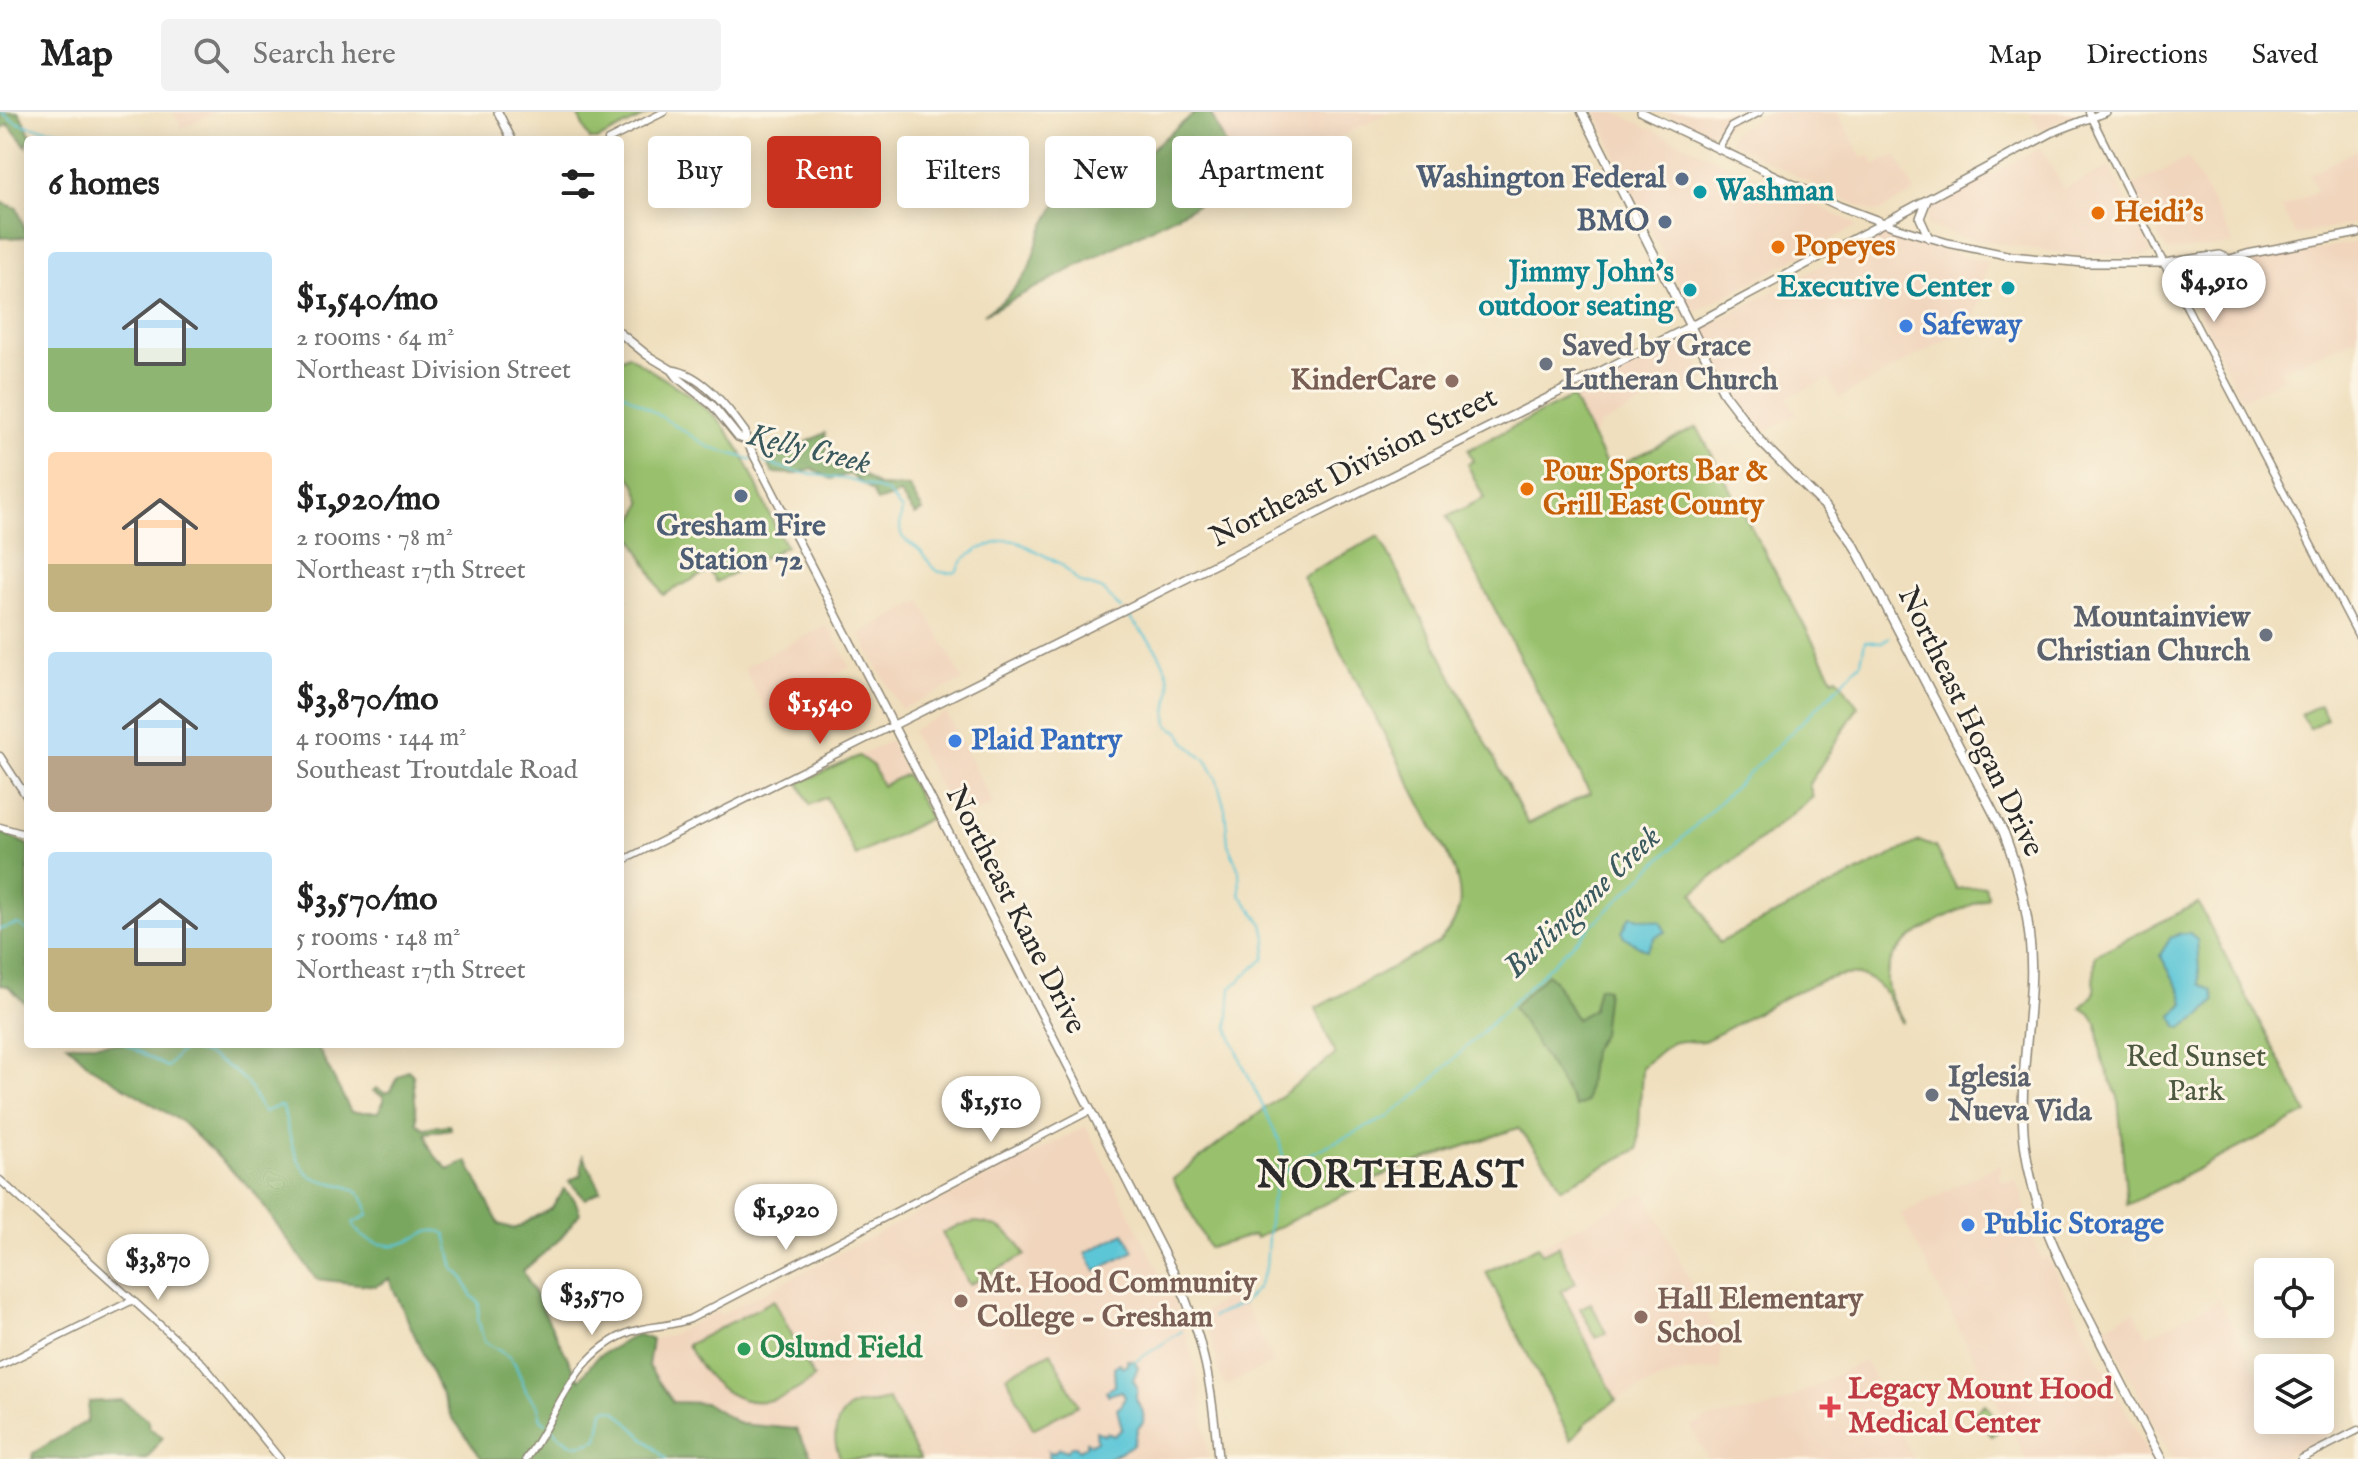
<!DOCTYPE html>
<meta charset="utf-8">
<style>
:root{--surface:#fff;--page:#f2f2f2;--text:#222;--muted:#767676;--line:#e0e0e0;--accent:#c8321e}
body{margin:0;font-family:"IM FELL English",serif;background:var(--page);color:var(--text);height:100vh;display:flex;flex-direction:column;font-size:30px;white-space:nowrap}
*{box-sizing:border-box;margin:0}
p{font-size:26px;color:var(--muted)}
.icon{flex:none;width:44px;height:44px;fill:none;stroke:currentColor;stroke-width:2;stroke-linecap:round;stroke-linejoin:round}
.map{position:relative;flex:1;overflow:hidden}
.side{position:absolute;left:24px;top:24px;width:600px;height:912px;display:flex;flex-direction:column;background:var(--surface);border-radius:8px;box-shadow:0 4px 20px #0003}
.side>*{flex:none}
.hud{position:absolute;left:648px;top:24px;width:760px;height:72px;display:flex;gap:16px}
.buttons{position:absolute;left:2254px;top:1146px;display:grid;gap:16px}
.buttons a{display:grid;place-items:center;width:80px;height:80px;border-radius:8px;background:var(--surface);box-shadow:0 4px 20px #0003;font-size:40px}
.price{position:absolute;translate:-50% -68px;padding:0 18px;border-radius:28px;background:#fff;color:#222;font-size:26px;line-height:52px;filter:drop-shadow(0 2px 4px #0008)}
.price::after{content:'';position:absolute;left:50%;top:48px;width:24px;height:18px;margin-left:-12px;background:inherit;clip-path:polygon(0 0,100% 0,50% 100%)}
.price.on{background:var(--accent);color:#fff}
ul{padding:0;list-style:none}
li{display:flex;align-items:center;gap:24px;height:200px;padding:0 24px}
li span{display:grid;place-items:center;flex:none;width:224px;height:160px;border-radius:8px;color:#555}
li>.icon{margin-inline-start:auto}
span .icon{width:96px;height:96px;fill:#fffc;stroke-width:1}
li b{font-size:34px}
h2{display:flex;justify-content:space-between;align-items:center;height:96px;padding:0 24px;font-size:34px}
.chip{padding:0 28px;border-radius:8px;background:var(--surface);box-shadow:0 4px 20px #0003;font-size:28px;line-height:72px}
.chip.on{background:var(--accent);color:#fff}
header{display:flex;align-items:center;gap:48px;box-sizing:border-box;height:112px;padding:0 40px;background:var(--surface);border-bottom:2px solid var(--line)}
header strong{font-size:38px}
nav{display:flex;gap:44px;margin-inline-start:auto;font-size:28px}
.search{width:560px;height:72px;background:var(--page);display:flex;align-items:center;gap:20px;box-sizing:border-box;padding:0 28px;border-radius:8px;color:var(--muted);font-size:30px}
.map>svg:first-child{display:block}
.built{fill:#f1d5bd}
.green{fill:#99c16d;stroke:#62764c;stroke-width:2}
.forest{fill:#7aa760;stroke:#526946;stroke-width:2}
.water{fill:#5cc6d7;stroke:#447881;stroke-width:2}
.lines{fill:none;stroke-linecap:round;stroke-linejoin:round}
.stream{stroke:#5cc6d7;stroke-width:2}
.secondary-casing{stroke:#8d8574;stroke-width:9}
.primary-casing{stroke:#8d8574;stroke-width:10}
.highway-casing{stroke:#8d8574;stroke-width:11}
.secondary{stroke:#fff;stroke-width:6}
.primary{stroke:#fff;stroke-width:7}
.highway{stroke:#fff;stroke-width:8}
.service-dot{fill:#5c6f8a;stroke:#fcf5e5;stroke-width:3}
.culture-dot{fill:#0f9aa8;stroke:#fcf5e5;stroke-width:3}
.food-dot{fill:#e8710a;stroke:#fcf5e5;stroke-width:3}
.shop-dot{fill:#3f7fe0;stroke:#fcf5e5;stroke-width:3}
.worship-dot{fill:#6b7280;stroke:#fcf5e5;stroke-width:3}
.education-dot{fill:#8d6e63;stroke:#fcf5e5;stroke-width:3}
.leisure-dot{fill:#2e9e5b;stroke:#fcf5e5;stroke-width:3}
.health-dot{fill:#e0444e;stroke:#fcf5e5;stroke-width:3}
.labels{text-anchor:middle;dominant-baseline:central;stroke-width:6;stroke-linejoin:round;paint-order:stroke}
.service-label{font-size:30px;font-weight:bold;fill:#4e5e75;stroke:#fcf5e5;text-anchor:end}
.culture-label{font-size:30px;font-weight:bold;fill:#0d838f;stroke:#fcf5e5;text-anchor:end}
.food-label{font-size:30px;font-weight:bold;fill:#c56008;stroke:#fcf5e5;text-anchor:start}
.shop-label{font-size:30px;font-weight:bold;fill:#366cbe;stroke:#fcf5e5;text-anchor:start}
.worship-label{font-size:30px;font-weight:bold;fill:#5b616d;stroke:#fcf5e5;text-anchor:start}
.education-label{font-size:30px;font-weight:bold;fill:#785e54;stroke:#fcf5e5;text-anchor:start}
.street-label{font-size:30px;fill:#2b2b2b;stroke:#fcf5e5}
.park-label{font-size:30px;fill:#4c583f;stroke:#fcf5e5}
.leisure-label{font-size:30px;font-weight:bold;fill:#27864d;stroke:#fcf5e5;text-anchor:start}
.health-label{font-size:30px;font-weight:bold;fill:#be3a42;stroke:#fcf5e5;text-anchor:start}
.water-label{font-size:32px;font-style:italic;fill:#3a5a5f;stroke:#fcf5e5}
.district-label{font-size:38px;font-weight:bold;letter-spacing:2px;fill:#2b2b2b;stroke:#fcf5e5}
</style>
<header>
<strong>Map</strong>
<div class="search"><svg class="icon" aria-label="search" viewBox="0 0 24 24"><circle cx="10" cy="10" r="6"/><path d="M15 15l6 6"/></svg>Search here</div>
<nav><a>Map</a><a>Directions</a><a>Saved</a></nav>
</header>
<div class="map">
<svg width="2358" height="1347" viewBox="0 0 2358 1347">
<rect width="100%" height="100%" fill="#fcf5e5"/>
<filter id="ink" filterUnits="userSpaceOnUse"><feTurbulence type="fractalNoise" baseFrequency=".0125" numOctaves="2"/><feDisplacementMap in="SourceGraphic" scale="16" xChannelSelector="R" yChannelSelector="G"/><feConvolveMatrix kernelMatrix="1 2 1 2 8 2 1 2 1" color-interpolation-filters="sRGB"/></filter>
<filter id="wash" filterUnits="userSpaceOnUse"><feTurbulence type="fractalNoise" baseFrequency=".006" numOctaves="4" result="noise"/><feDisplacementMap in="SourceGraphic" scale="32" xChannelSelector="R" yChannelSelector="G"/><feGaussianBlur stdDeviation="1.8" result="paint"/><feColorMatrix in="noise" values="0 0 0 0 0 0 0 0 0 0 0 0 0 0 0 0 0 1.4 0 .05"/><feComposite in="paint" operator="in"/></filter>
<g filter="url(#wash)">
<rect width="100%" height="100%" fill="#efdfbe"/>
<!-- built -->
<path class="built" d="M173,0H216L182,17Z
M1210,0H1389L1245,73Z
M1596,0H1614L1854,111L1855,115L1693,201L1630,77Z
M1669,0H1748L1731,9L1720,21L1714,18L1707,21L1665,2Z
M1769,0H1837L1863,47L1870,44L1875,53L1896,43L1915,80L1881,99L1874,100L1832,82L1730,30L1729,27L1735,19Z
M2030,0H2078L2040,18Z
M2041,35L2064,77L2109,55L2152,140L2146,144L2075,143L1963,126L1928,114L1927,99Z
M2358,37V111L2295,123L2282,96L2317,79L2310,62Z
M2188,46L2218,101L2234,132L2167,139L2132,74Z
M1879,123L1988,150L1976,203L1965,202L1962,219L1839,286L1828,267L1787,286L1797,302L1764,320L1725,267L1702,223V217Z
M2358,130V225L2281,258L2284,266L2250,284L2241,286L2178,159L2238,152Z
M1683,229L1688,232L1706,268L1661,290L1656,285L1600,313L1592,326L1572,285Z
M921,489L963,568L901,597L859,522Z
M825,514L830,517L850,555L765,598L744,555Z
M946,601L993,692L958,710L912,621L914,617Z
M890,629L906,662L882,674L873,654L859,644Z
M1086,1014L1181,1203L1199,1269L1208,1347H813L796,1317L740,1312L706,1291L673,1290L648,1254L652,1228L673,1222L717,1199L720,1203Z
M2000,1052L1999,1065L2005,1070L2015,1068L2022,1082L2031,1124L2042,1147L2047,1145L2151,1347H2026L1982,1262L1901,1102Z
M1645,1080L1721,1230L1720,1257L1687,1260L1663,1266L1616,1288L1538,1135Z
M1237,1178L1274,1250L1227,1273L1222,1269L1204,1200Z
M2219,1188L2261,1269L2268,1266V1308H2320V1275L2341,1316L2279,1347H2172L2104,1215L2134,1199L2147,1224Z
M1865,1248L1913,1347H1708L1691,1315L1706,1307L1762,1298L1782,1291Z"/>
<!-- green -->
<path class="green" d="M576,0H653L597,28H590Z
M628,243C658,265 692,280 718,308C751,344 761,394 786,434L716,470L709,459L663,483L629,419L642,391L635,372L620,352V247Z
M1572,285L1609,358L1697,315L1833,567L1837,565L1858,595L1809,672L1813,685L1693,781L1719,831L1919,729L1935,735L1957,777L1985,774L1988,785C1953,803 1873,828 1889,881C1892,890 1898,900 1903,909L1901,910C1891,890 1882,867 1857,863C1821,857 1742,912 1706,928C1697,932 1686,927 1676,930C1665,932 1651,948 1642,955L1638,1037L1561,1076L1553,1060L1518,1016L1392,1059L1256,1126L1254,1123L1209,1136L1173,1067L1335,943L1316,896L1438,831C1462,806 1465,787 1453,754L1302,464L1379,424L1528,712L1590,681L1447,405L1484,386L1467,352L1473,349L1468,338Z
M2320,593L2327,607L2309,617L2301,602Z
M859,644L873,654L882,674L906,662L930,706L856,744L826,685L810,693L799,671Z
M2198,791L2307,1001L2127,1093L2118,985L2102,948L2097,911L2090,901L2081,896L2094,882L2095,843Z
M976,1110C999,1112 1014,1122 1025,1143L969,1173L942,1121L959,1113Z
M1538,1134L1542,1142L1558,1134L1576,1171L1561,1179L1616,1288L1586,1311L1571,1328L1486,1160Z
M774,1188L814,1266C759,1309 718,1290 687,1233Z
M1591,1191L1606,1221L1596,1226L1580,1196Z
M1051,1240L1078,1293L1033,1317L1006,1264Z
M888,1287L920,1347H841C831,1328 833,1301 857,1293C868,1290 877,1293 888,1287Z
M1985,1292L2003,1315L1992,1324L1973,1301Z"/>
<!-- forest -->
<path class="forest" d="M0,0H19L33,28H28L27,35L8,12L0,18Z
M1196,0H1210L1245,73L1228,77L984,202L1006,186L1028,159L1041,120L1079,51L1098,50L1123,60Z
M0,90L17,96L28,125L0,126Z
M825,321L828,353L852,354L878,374L909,375L923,399L915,403L900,382L877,390L873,380L850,362L831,367L812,357L795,362L773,361L767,350Z
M0,720L28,733V894L8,874L0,873Z
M1547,862L1554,868L1576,907L1593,897L1598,875L1607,877L1602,922L1592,939L1586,990L1576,995L1513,895Z
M67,932H316L351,1000H378L384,989L383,984L373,979L376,976L385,981L390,979L397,966L408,958L413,963L417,1011L423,1016L449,1013L451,1017L425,1021C428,1038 436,1046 449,1058L467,1049L499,1112L514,1117L552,1096L564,1077L575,1088L580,1101L560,1127L523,1159L579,1268L597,1245L637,1222L652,1228L648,1254L673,1290L706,1291L740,1312L796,1317L813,1347H482L452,1305L389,1167L376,1174L316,1167L251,1077L182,1010L91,955Z
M583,1044L601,1078L585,1087L569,1069L581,1063Z
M122,1288L148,1308L149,1316L163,1325L147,1347H32L33,1341L87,1309L89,1290Z"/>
<!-- water -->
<path class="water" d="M1630,804L1660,810L1666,820L1656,824L1647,838L1644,837L1623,824L1622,820Z
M2180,821H2190L2197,828L2200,872L2212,879L2215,889L2202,903L2181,916L2177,914L2172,904L2184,891L2181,880L2160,843L2171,825Z
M1124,1121L1134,1139L1096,1159L1086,1141Z
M1127,1248L1134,1249L1138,1255L1133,1268C1141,1279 1135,1279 1136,1286C1138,1296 1145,1293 1143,1311L1138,1316L1133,1333L1107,1347H1050L1048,1339L1053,1341L1059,1336L1067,1339L1071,1334H1076L1079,1338L1086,1334V1329L1091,1332L1097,1329L1096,1319L1105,1323L1107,1320L1114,1324L1122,1317L1117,1297L1122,1293L1125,1284L1122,1279L1108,1283L1106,1279L1115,1274L1114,1255L1120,1251L1122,1255L1127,1253Z"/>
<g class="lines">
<!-- stream -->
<path class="stream" d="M2,0C25,24 60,10 84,28
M620,279L711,336L753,348
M763,350L797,360L850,368L887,380L902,398C901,405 898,417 902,424C904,429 912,432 917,436C935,450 926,464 956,460L964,447L979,437L1005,428L1016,429L1061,452L1079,470L1103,478L1121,497
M1126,502C1145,523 1169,546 1170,577C1170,590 1164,602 1169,614L1180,620L1187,632L1206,648L1216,665L1225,697L1228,732L1239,758L1240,783L1263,812L1267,830L1264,847L1231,876L1228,916L1242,951L1279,1028L1283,1044L1270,1097L1266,1156L1257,1176L1243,1191L1213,1205
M0,817L18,812L28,819
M125,932L167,955C173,951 173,945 179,941C196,930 237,959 247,972C254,981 256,992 264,1000L279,994L283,995C287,1012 293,1046 306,1060C323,1078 366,1063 368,1103L353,1111C359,1129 386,1137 404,1131C418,1127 431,1112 446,1122L454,1157L463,1165L471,1183L479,1191L478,1208L484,1229L509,1245L515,1252L526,1279L538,1295L541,1307L546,1311
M1281,1063L1301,1046L1388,1005L1418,982L1835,578L1861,550L1865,529L1882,531L1889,525
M1133,1251L1182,1219
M550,1315C569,1331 571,1339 598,1327L603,1299L608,1297L616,1299L666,1347"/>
</g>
</g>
<g filter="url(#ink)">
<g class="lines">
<!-- secondary casing -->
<g class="secondary-casing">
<path id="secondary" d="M2089,0L2159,142L2358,523
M608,28L664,0
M1718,37L1731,15L1760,0
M0,644L28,687
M0,715L28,723
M620,750L894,613
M0,1068L203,1252L280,1347
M0,1254L133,1188
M526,1347C559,1302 571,1243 630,1220C650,1213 671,1215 690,1207L1091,998
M2301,1347L2358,1318"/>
</g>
<!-- primary casing -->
<g class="primary-casing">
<path id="primary" d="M498,0L512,28
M1641,0L1839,94L1895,115L1948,131L2011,144L2084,151H2164L2220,143L2227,146
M1927,88L1920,106L1929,126
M2172,151L2175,155L2220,150L2247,142L2358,121
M620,221L647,243L672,258L678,266L713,294L738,325L746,328
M672,258C702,262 728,296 745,320L746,328C891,605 1032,885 1175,1163C1204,1222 1213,1282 1218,1347
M894,613L1689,215L2053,20L2106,0"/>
</g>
<!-- highway casing -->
<g class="highway-casing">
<path id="highway" d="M1582,0L1725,283L1761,330L1825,394L1855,435L2004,721C2022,769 2033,819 2031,870C2029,925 2018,980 2025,1035C2034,1102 2064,1158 2094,1217C2116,1260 2138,1304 2161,1347"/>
</g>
<!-- secondary -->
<use href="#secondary" class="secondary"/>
<!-- primary -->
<use href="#primary" class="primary"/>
<!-- highway -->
<use href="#highway" class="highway"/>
</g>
</g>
<!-- markers -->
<g class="service-dot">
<circle cx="1682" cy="67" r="8"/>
<circle cx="1665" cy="110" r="8"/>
<circle cx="741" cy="384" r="8"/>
</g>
<g class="culture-dot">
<circle cx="1700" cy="80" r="8"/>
<circle cx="2008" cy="176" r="8"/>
<circle cx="1690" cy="178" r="8"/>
</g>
<g class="food-dot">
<circle cx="2098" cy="101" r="8"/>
<circle cx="1778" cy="135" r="8"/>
<circle cx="1527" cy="377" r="8"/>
</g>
<g class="shop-dot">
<circle cx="1906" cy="214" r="8"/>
<circle cx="955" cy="629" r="8"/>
<circle cx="1968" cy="1113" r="8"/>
</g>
<g class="worship-dot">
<circle cx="1546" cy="252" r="8"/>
<circle cx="2266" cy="523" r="8"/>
<circle cx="1932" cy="983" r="8"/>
</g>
<g class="education-dot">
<circle cx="1452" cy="269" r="8"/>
<circle cx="961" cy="1189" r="8"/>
<circle cx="1641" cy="1205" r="8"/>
</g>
<circle class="leisure-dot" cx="744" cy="1237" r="8"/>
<path class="health-dot" d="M1826 1283h8v8h8v8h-8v8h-8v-8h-8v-8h8z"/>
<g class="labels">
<!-- service labels -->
<g class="service-label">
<text x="1666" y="67">Washington Federal</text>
<text x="1649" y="110">BMO</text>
<text x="741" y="415" text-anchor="middle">Gresham Fire<tspan x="741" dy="34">Station 72</tspan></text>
</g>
<!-- culture labels -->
<g class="culture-label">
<text x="1716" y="80" text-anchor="start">Washman</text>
<text x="1674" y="161">Jimmy John's<tspan x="1674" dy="34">outdoor seating</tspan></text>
<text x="1992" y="176">Executive Center</text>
</g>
<!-- food labels -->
<g class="food-label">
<text x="2114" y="101">Heidi's</text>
<text x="1794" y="135">Popeyes</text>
<text x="1543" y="360">Pour Sports Bar &amp;<tspan x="1543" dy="34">Grill East County</tspan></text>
</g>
<!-- shop labels -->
<g class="shop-label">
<text x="1922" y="214">Safeway</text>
<text x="971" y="629">Plaid Pantry</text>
<text x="1984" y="1113">Public Storage</text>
</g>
<!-- worship labels -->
<g class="worship-label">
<text x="1562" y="235">Saved by Grace<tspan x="1562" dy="34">Lutheran Church</tspan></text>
<text x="2250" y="506" text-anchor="end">Mountainview<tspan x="2250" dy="34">Christian Church</tspan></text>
<text x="1948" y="966">Iglesia<tspan x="1948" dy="34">Nueva Vida</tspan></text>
</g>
<!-- education labels -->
<g class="education-label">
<text x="1436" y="269" text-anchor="end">KinderCare</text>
<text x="977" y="1172">Mt. Hood Community<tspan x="977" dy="34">College - Gresham</tspan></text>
<text x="1657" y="1188">Hall Elementary<tspan x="1657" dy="34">School</tspan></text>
</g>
<!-- street labels -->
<g class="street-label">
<text transform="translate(1354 356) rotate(-27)">Northeast Division Street</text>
<text transform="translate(1970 610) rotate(64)">Northeast Hogan Drive</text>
<text transform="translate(1015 798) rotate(63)">Northeast Kane Drive</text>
</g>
<!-- park labels -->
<g class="park-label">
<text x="2196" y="946">Red Sunset<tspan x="2196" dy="34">Park</tspan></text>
</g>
<!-- leisure labels -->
<g class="leisure-label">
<text x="760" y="1237">Oslund Field</text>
</g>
<!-- health labels -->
<g class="health-label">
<text x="1848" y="1278">Legacy Mount Hood<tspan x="1848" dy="34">Medical Center</tspan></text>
</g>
<!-- water labels -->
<g class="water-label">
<text transform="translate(809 338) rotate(14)">Kelly Creek</text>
<text transform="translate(1583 791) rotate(-44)">Burlingame Creek</text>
</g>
<!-- district labels -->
<g class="district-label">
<text x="1391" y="1065">NORTHEAST</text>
</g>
</g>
</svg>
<div class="buttons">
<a><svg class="icon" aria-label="locate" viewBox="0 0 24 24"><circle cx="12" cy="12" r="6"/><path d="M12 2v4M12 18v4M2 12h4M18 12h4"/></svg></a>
<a><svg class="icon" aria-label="layers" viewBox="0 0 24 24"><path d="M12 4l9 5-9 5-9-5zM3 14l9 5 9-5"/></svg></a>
</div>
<b class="price" style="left:2214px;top:212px">$4,910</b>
<b class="price on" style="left:820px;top:634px">$1,540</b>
<b class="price" style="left:991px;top:1032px">$1,510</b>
<b class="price" style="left:786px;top:1140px">$1,920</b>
<b class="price" style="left:158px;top:1190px">$3,870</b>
<b class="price" style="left:592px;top:1225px">$3,570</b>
<div class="hud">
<a class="chip">Buy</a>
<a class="chip on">Rent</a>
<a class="chip">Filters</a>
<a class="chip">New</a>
<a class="chip">Apartment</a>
</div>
<section class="side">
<h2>6 homes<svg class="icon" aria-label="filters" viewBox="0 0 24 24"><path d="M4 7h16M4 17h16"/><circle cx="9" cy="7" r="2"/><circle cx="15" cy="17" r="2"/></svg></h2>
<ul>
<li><span style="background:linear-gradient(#bfe0f5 60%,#8fb573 0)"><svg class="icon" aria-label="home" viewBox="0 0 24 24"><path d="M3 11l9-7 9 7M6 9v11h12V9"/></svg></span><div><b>$1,540/mo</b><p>2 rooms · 64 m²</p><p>Northeast Division Street</p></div></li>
<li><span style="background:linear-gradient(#ffd9b3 70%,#c2b280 0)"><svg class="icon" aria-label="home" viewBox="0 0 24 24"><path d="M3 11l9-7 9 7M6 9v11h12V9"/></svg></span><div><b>$1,920/mo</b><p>2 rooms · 78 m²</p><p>Northeast 17th Street</p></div></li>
<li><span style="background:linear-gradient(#bfe0f5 65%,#b9a48a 0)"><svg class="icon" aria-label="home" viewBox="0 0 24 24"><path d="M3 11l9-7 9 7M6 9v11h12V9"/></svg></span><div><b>$3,870/mo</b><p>4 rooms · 144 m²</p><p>Southeast Troutdale Road</p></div></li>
<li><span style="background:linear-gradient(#bfe0f5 60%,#c2b280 0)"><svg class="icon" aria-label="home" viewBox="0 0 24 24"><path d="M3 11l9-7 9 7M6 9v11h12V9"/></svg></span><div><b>$3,570/mo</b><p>5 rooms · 148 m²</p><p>Northeast 17th Street</p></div></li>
</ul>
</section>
</div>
